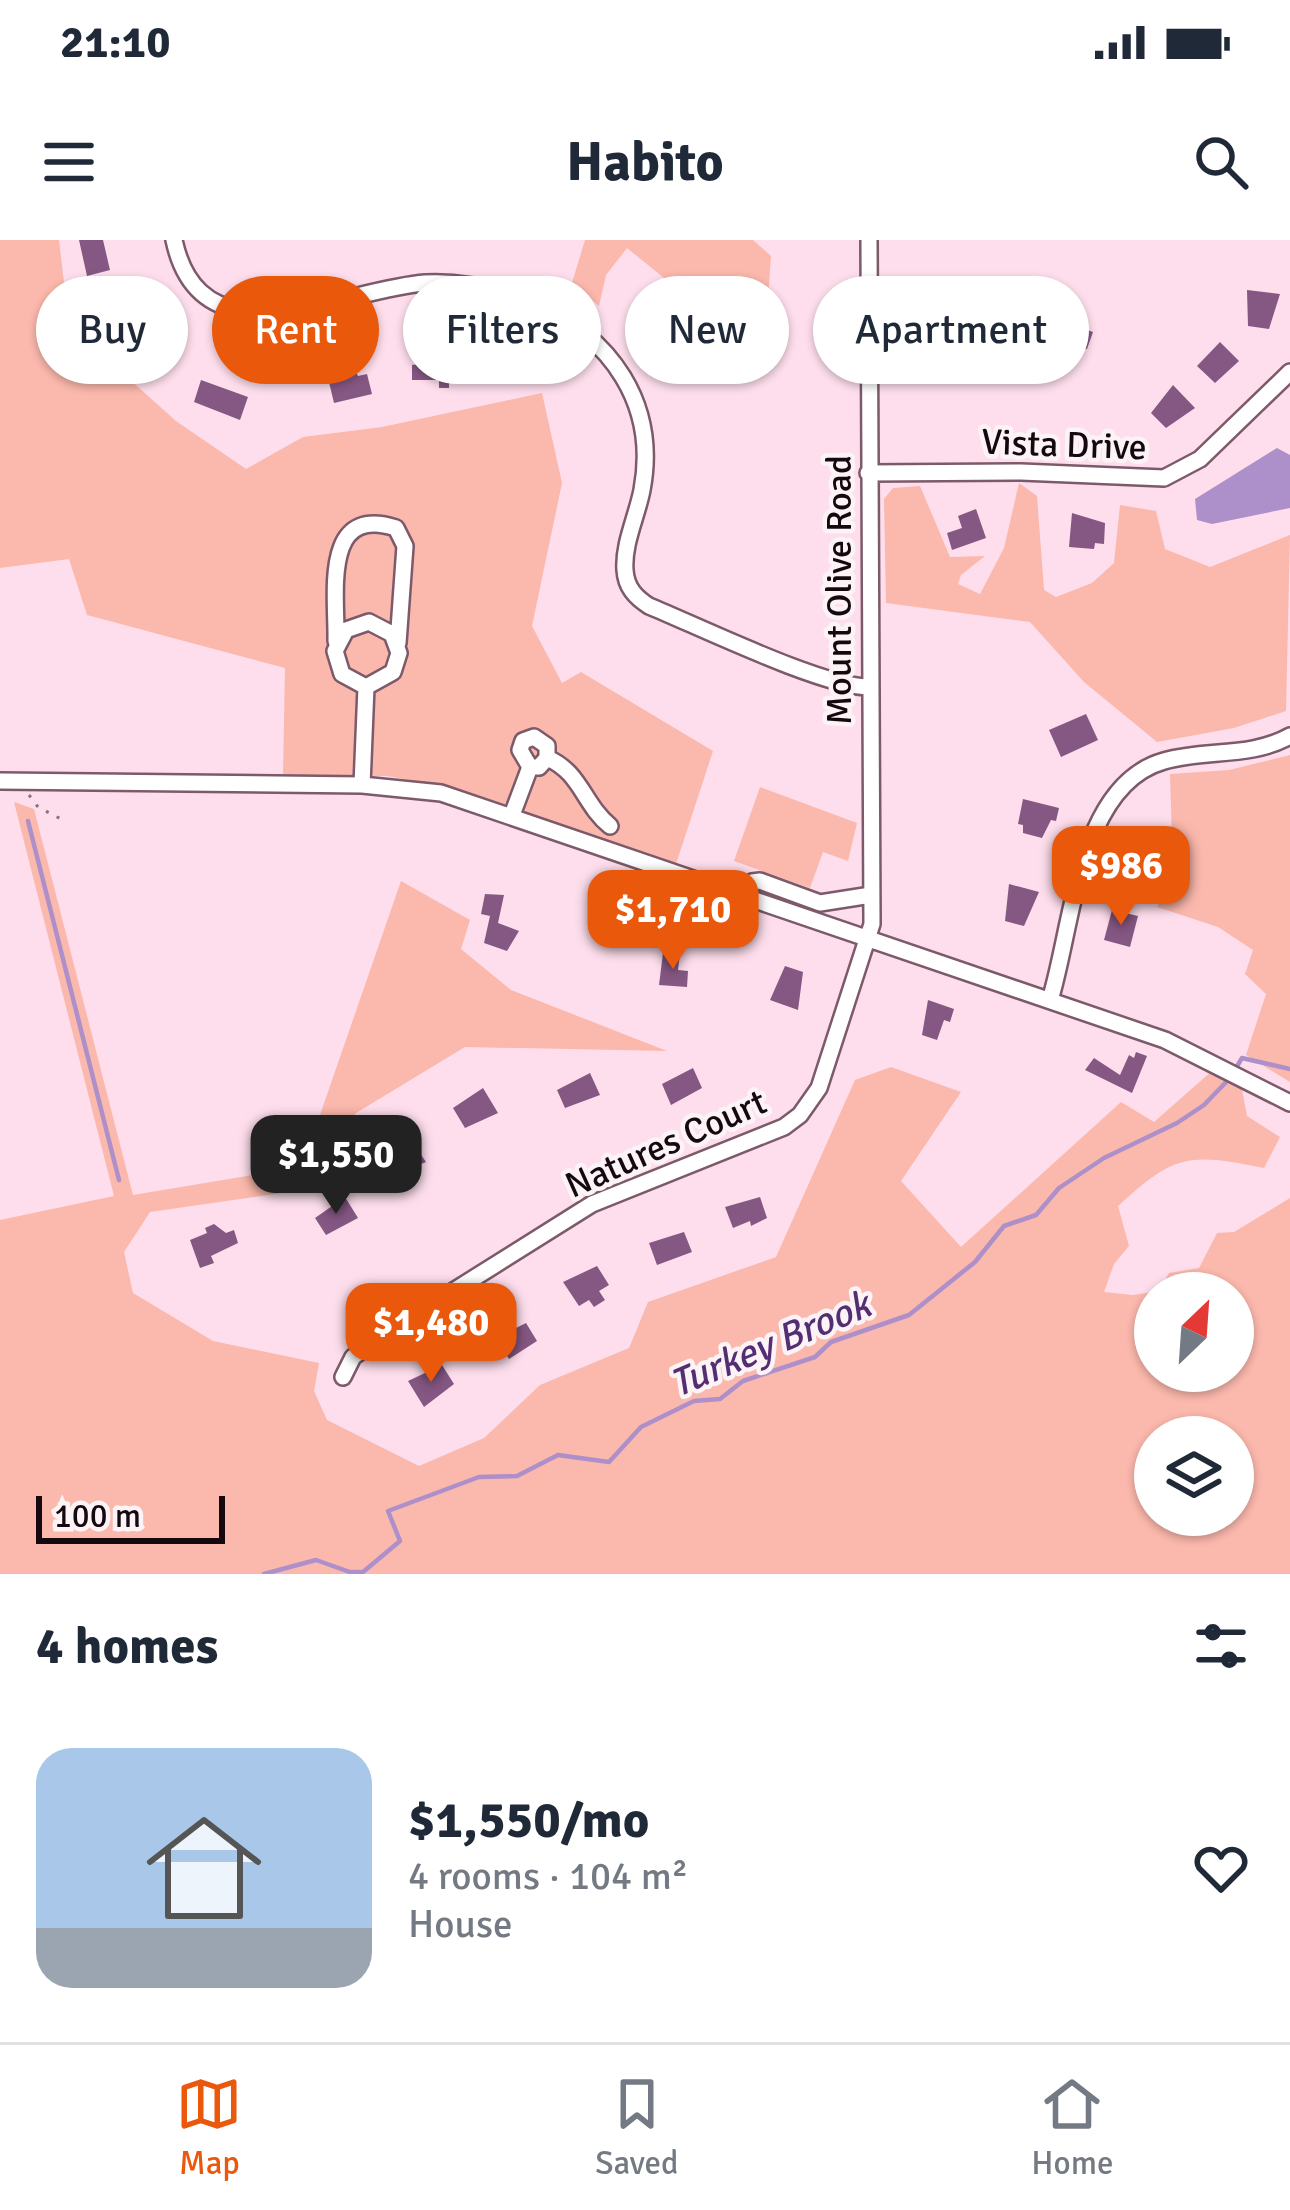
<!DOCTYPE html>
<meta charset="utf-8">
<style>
:root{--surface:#fff;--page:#f2f2f3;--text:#1f2937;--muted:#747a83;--line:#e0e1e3;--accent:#ea580c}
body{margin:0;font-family:Signika,sans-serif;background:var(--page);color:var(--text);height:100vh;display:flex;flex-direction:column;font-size:45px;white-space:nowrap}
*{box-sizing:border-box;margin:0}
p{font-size:39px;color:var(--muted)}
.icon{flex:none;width:66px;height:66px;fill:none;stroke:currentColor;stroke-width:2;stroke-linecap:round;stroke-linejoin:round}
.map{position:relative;height:1334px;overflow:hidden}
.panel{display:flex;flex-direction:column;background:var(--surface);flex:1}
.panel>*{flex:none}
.banner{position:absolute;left:36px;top:36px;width:1218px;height:108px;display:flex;gap:24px}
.needle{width:78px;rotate:25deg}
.controls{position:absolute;left:1134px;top:1032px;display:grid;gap:24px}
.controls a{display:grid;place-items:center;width:120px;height:120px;border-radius:50%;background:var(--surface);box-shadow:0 3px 9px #0004;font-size:60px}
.scale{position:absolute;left:36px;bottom:30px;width:189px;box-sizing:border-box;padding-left:12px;border:6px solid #15090f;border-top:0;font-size:33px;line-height:42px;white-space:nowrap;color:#15090f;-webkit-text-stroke:9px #fbf3f6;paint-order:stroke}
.price{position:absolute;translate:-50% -102px;padding:0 27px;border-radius:24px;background:var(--accent);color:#fff;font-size:39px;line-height:78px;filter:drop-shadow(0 3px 6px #0008)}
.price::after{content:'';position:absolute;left:50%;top:72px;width:36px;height:27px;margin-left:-18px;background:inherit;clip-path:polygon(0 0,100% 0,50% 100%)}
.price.selected{background:#222;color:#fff}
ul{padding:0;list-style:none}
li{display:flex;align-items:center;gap:36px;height:300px;padding:0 36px}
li+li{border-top:3px solid var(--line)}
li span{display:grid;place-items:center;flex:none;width:336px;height:240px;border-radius:36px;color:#555}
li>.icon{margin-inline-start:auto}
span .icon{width:144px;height:144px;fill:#fffc;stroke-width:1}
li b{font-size:51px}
h2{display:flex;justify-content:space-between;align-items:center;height:144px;padding:0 36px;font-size:51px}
.tag{padding:0 42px;border-radius:54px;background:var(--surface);box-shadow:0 3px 9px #0004;font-size:42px;line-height:108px}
.tag.selected{background:var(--accent);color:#fff}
.status{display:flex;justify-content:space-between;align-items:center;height:84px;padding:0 60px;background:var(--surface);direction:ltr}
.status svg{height:33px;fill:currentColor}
header{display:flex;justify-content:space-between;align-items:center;height:156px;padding:0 36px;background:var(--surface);font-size:54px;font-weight:700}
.tabs{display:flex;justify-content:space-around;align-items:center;height:168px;border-top:3px solid var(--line);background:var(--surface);font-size:33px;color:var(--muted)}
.tabs a{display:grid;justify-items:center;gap:6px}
.tabs .selected{color:var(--accent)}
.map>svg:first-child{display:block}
.green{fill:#fbb8ac;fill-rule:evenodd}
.water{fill:#ad90c9}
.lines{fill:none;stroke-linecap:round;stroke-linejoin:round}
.stream{stroke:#ad90c9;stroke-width:4.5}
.building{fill:#855783}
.minor-casing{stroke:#7c5a6a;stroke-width:20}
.path{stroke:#89737d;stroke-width:3;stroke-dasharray:3 9;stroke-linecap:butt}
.minor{stroke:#fff;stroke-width:15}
.labels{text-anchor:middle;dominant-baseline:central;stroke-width:9;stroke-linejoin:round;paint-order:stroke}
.street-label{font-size:36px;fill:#15090f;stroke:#fbf3f6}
.water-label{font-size:39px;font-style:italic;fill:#542e73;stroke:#fbf3f6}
</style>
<div class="status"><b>21:10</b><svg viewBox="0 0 49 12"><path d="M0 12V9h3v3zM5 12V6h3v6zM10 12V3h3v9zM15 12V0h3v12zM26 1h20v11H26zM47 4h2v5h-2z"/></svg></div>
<header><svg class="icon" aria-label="menu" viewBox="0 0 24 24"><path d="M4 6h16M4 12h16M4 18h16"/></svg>Habito<svg class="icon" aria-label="search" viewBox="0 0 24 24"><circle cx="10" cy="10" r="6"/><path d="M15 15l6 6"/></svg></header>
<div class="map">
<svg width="1290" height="1334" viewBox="0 0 1290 1334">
<rect width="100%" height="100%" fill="#fedeec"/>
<!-- green -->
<path class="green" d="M0,0H59L69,85L176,181L246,229L303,197L382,187L542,153L562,243L532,386L562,443L581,432L713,511L676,624L459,549L387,536L283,535L285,428L87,375L69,319L0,328Z
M585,0H753L771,16L764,119L627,8L606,35L599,66L572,43Z
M1019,243L1037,256L1044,350L1056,357L1092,343L1114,323L1120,265L1156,271L1165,309L1210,327L1290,295L1286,471L1234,488L1157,502L1084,442L1030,382L886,363L884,259L893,248L920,246L950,317L985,316L961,335L958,344L980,354L1004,308Z
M1290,515V842L1246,815L1266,754L1245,734L1253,710L1218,687L1157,667L1173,633L1170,534L1229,530Z
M760,547L857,583L848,621L823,612L810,648L734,621Z
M14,562L34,569L133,955L302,927L401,641L470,680L461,709L511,750L667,811L465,807L356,873L296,951L150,972L124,1012L133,1053L213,1101L319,1123L314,1151L327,1180L419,1226L484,1198L540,1145L629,1108L648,1062L776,1017L855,840L891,827L961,852L901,941L961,1007L1121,862L1154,882L1212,831L1241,844L1247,876L1280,897L1264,928C1190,913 1175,913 1118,966L1129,1006L1114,1024L1104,1052L1133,1055L1158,1051L1169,1033L1199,1028L1217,993L1234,992L1290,958V1334H0V980L114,956ZM1155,1053H1233V1131H1155ZM1155,1197H1233V1275H1155Z"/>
<!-- water -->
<path class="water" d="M1277,208L1290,215V268L1212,284L1197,280L1195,259Z"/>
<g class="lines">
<!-- stream -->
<path class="stream" d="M28,581L119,940
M1236,828L1242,818L1290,829
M264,1334L316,1320L350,1332H363L400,1301L388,1271L479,1237L517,1236L558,1215L609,1222L641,1187L694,1161L720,1159L743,1141L815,1117L831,1102L909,1075L975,1022L1004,986L1036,975L1059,948L1104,918L1177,883L1204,865L1230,838"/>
</g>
<!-- building -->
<path class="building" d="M79,0H103L110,30L87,36Z
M1247,50L1280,54L1269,89L1248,86Z
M1043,75L1093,92L1087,109L1035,98Z
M124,80L129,88L139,89L138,94L153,118L137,131L110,92Z
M1220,102L1239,121L1215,143L1197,126Z
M440,121L458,123V141H449V148H439V140H412V125Z
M356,132L358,136L367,134L372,154L334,163L328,138Z
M201,140L248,157L240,180L194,162Z
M1173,145L1195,168L1166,188L1151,173Z
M976,269L986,298L952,310L947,293L962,288L958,276Z
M1072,273L1105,283L1104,304L1095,303L1094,309L1069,307Z
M1086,474L1098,500L1061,517L1049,490Z
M1023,559L1059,568L1056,581L1051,580L1042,598L1023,593V585L1018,584Z
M1130,597L1158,604L1154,621L1159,622L1148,646L1129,641L1135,612L1127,610Z
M1009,644L1039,652L1024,686L1005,681Z
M485,654L504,655L498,683L519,691L507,711L484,703L490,676L481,674Z
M1112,670L1138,676L1130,707L1104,700Z
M663,713L680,714L678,730L688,731L687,747L659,745Z
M785,726L803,732L798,770L770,760Z
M928,760L954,769L950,782L944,780L937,800L922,795Z
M1136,812L1147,816L1132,853L1085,830L1094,818L1120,835L1129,815L1134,818Z
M693,828L702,848L671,865L662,844Z
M590,833L600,855L565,868L557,850Z
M483,848L498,873L465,888L453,868Z
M411,900L426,922L394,935L383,918Z
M345,957L358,978L326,995L315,978Z
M760,957L767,978L751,986L750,981L733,988L725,967Z
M214,984L226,993L234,990L238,1003L211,1016L214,1023L200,1028L190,1000L207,993L205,988Z
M684,992L692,1012L657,1025L649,1003Z
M597,1026L609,1045L599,1051L605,1060L594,1067L589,1060L579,1066L563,1042Z
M526,1083L537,1101L509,1119L491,1091L503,1084L508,1092Z
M442,1125L454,1144L424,1167L408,1141Z"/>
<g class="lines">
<!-- minor casing -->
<g class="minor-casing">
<path id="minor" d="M174,0C201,127 342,49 425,43C461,41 499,50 532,63C612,96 658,165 642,250C637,276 623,304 625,330C626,347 635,357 649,366C698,386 823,447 869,447
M868,233L1021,232L1164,238L1200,219L1290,132
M336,401C337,355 321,264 396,288L405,306L398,403
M547,518C581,532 583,564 610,586
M0,541L362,545L441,553L1165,800L1290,863
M362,545L366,447L393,432L399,413L392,394L369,382L346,390L335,411L342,434L366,447
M512,575L530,527H539L547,518V506L534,497L523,501L520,510L530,527
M744,654L752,642L760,641L820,663L871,655
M1050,760C1073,686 1078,545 1164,521C1206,509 1251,518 1290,496
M343,1137L353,1117L385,1094L592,964L784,887L800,875L819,848L872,684L869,0"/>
</g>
<!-- path -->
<path class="path" d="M29,555L38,567L61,579"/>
<!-- minor -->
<use href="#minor" class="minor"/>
</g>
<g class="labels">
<!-- street labels -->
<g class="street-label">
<text transform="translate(1064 205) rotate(2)">Vista Drive</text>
<text transform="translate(839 350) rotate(-90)">Mount Olive Road</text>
<text transform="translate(666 904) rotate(-24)">Natures Court</text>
</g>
<!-- water labels -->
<g class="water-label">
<text transform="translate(770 1104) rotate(-23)">Turkey Brook</text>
</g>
</g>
</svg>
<div class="controls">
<a><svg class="needle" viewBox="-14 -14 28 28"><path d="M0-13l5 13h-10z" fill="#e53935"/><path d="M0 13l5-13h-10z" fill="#747a83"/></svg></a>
<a><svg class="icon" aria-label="layers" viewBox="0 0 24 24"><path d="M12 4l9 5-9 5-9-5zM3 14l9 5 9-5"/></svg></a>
</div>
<div class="scale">100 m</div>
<b class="price" style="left:1121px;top:688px">$986</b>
<b class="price" style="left:673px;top:732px">$1,710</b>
<b class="price selected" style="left:336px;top:977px">$1,550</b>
<b class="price" style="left:431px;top:1145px">$1,480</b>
<div class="banner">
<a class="tag">Buy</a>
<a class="tag selected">Rent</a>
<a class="tag">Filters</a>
<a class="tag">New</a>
<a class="tag">Apartment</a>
</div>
</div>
<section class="panel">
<h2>4 homes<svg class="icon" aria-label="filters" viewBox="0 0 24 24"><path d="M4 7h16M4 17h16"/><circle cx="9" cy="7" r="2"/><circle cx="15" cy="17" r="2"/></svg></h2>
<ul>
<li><span style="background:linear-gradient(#a9c7e8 75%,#9aa5b1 0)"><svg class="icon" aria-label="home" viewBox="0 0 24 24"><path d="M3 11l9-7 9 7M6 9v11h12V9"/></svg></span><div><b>$1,550/mo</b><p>4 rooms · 104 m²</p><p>House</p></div><svg class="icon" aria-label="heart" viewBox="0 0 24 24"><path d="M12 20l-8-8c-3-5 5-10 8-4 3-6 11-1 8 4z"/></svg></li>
</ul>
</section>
<nav class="tabs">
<a class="selected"><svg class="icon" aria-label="map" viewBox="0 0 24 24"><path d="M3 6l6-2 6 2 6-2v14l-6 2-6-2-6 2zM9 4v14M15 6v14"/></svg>Map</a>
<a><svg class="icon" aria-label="saved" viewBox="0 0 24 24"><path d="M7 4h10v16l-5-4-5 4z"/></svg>Saved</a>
<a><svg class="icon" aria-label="home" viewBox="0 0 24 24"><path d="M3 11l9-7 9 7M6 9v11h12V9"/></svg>Home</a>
</nav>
